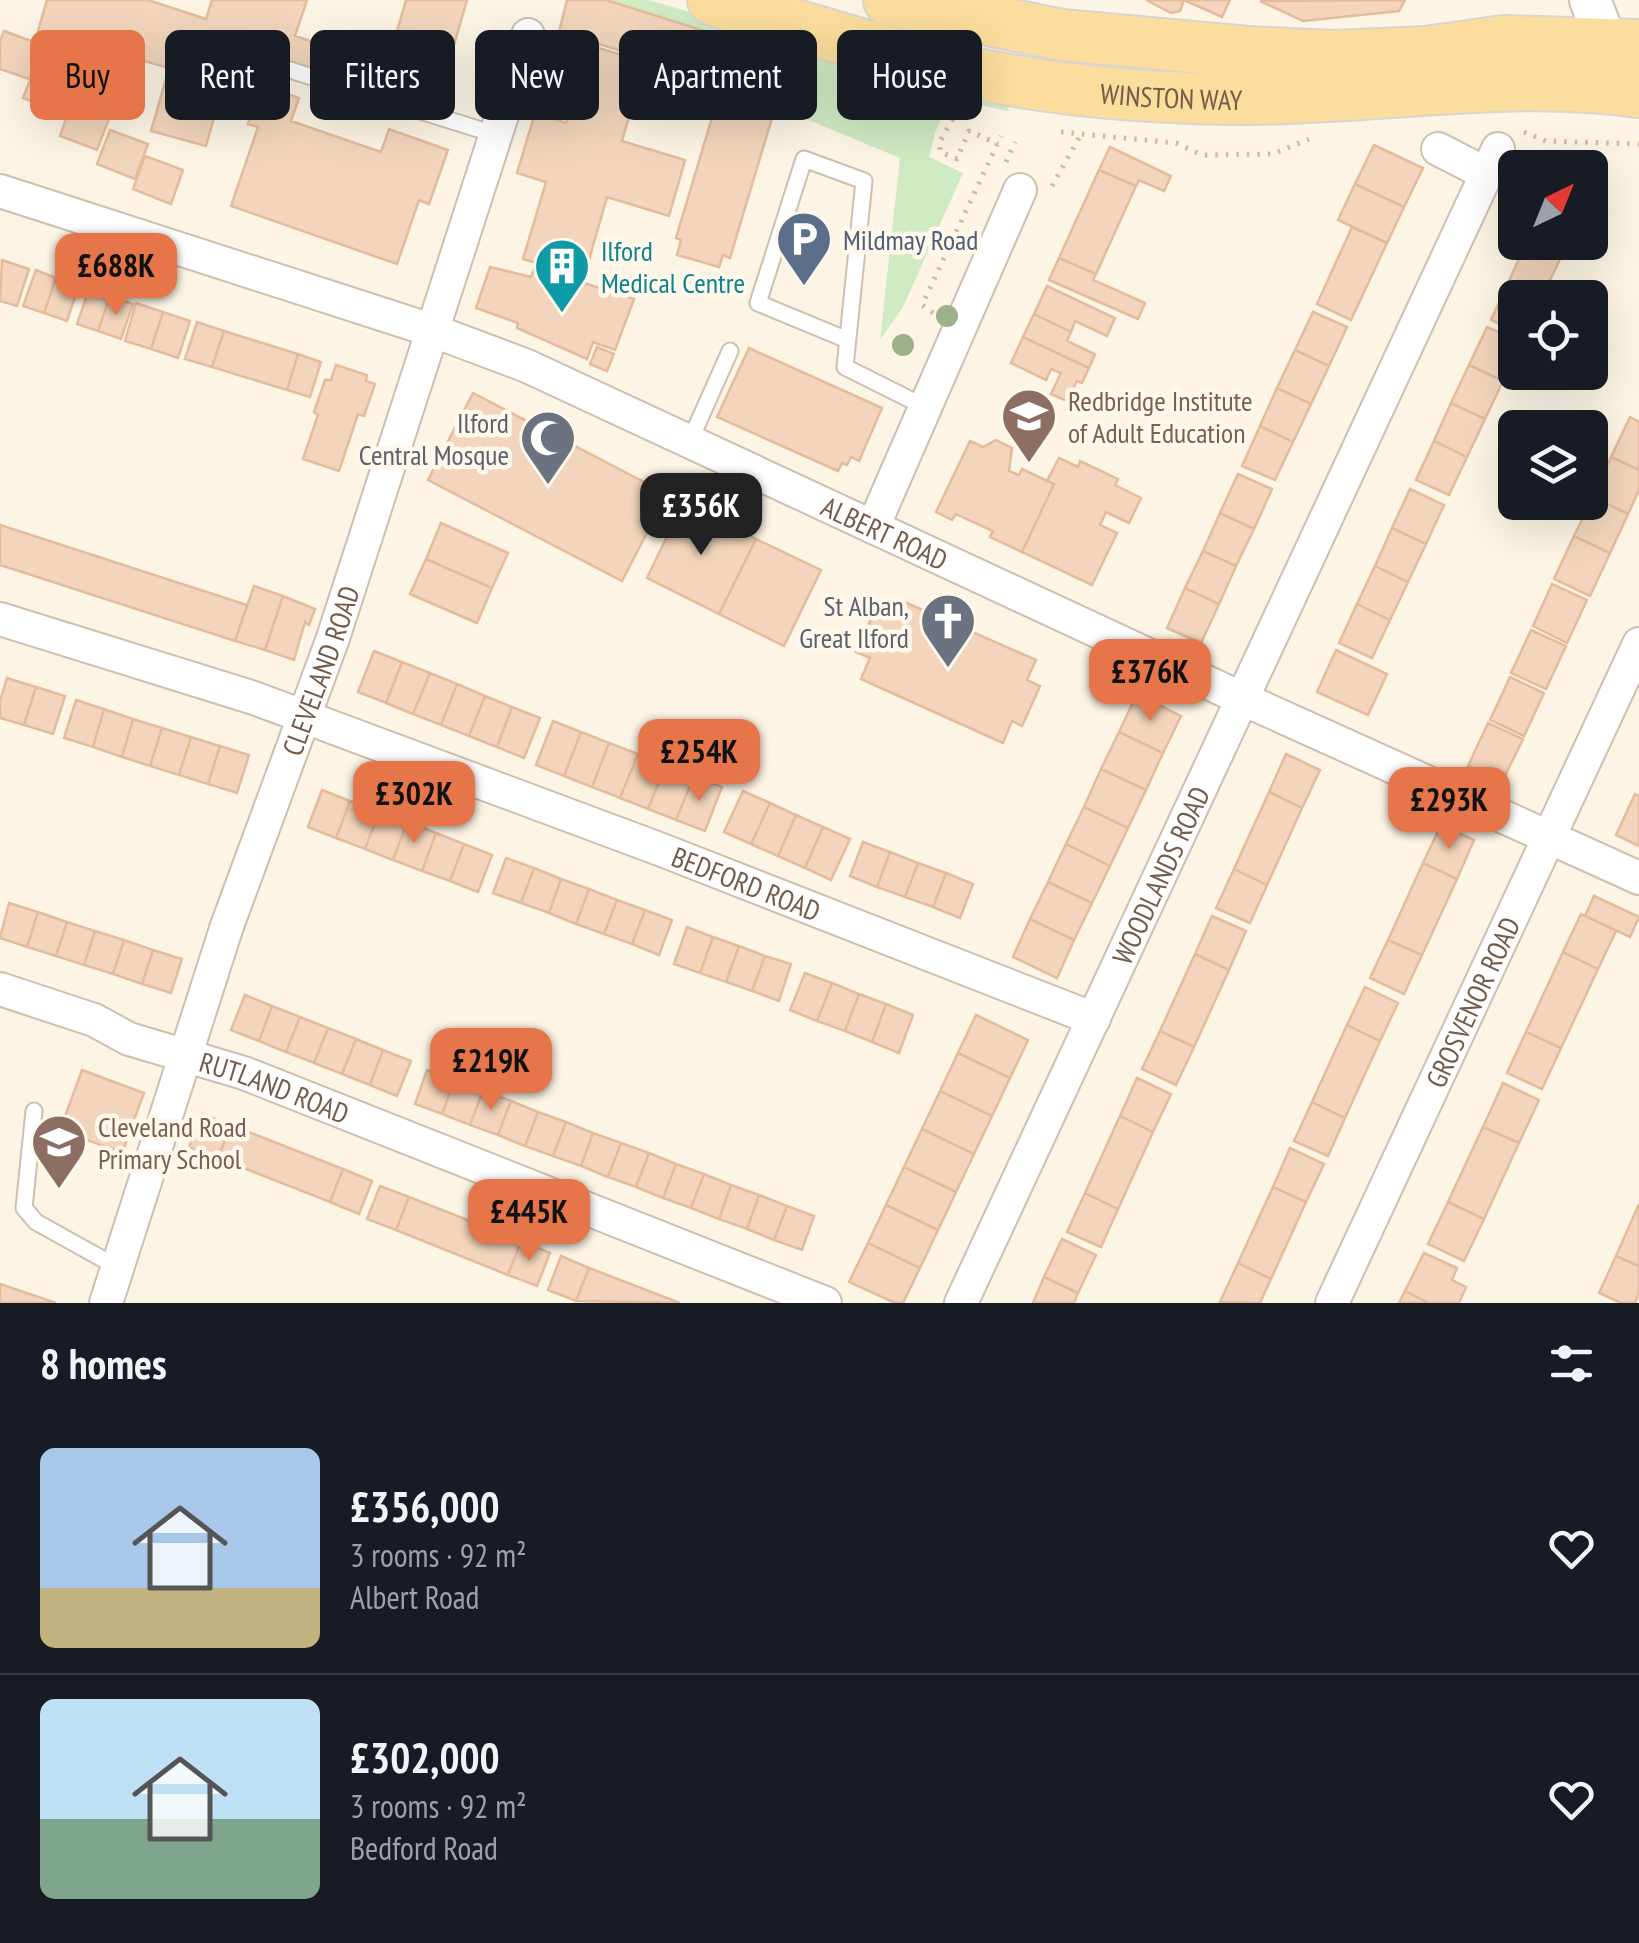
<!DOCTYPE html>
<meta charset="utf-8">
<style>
:root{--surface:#171b24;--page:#242831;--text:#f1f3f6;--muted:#9ea1a6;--line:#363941;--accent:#e6764a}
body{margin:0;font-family:"PT Sans Narrow",sans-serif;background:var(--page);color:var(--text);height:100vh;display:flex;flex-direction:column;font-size:38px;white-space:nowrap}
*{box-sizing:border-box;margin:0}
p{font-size:32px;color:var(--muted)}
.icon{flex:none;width:55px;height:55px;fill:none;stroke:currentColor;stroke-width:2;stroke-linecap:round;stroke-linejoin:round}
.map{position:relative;height:1303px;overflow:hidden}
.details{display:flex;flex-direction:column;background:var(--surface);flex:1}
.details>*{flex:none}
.banner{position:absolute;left:30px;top:30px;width:1000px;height:90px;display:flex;gap:20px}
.needle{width:65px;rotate:43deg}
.fabs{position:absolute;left:1498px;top:150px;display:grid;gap:20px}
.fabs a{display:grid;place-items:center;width:110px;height:110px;border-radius:15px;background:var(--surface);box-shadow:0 10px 40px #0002;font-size:50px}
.price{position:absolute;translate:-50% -85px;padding:0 22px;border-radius:20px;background:var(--accent);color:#111;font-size:32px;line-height:65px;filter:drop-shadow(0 2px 5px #0008)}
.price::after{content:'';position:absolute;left:50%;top:60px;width:30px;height:22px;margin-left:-15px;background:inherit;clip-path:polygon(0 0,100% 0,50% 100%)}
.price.current{background:#222;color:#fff}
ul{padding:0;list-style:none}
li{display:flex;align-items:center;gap:30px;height:250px;padding:0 40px}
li+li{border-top:2px solid var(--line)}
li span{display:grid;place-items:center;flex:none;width:280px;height:200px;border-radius:15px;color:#555}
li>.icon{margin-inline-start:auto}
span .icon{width:120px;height:120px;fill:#fffc;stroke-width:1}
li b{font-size:42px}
h2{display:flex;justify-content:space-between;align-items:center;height:120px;padding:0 40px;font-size:42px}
.tag{padding:0 35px;border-radius:15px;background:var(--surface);box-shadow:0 10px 40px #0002;font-size:35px;line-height:90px}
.tag.current{background:var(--accent);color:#111}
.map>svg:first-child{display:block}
.green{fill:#d0eac3}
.building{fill:#f2d5bc;stroke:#e4bc9c;stroke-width:2.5}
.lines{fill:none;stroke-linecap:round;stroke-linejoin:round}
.service-casing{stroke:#d0bfae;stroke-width:19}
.minor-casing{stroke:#d0bfae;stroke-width:36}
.tertiary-casing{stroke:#d0bfae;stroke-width:44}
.primary-casing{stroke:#dbd5d0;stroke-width:54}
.path{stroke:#d7b89f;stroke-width:5;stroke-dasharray:2.5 8;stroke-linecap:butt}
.service{stroke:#fff;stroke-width:15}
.minor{stroke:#fff;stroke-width:32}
.tertiary{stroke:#fff;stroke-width:40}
.primary{stroke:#fbde9d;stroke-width:50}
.tree{fill:#9db18b}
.labels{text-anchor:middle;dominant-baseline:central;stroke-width:9;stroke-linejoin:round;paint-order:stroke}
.street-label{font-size:28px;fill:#755c4a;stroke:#fff8eb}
.service-label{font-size:28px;fill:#4e5e75;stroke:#fff8eb;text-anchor:start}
.culture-label{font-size:28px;fill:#0d838f;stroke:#fff8eb;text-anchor:start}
.education-label{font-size:28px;fill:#785e54;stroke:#fff8eb;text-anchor:start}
.worship-label{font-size:28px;fill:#5b616d;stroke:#fff8eb;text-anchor:end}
</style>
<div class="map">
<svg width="1639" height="1303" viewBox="0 0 1639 1303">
<rect width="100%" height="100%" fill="#fcf4e4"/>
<!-- green -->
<path class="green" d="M606,0H649L943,87L1010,98L1008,111L950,99L935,133L929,157L963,173L903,307L880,340L900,158L775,106L789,57Z"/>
<!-- building -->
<path class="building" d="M47,0H148L206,19L212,0H307L295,36L387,66L406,0H467L435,110L257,55L249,79L227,72L206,146L151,131L169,68L38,31Z
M567,0H606L790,58L730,258L723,255L719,267L677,255L681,240L676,238L716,104L710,103L717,80L559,32Z
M1146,0H1184L1180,11L1171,13Z
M1184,0H1230L1222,17Z
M1405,0L1399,11L1303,21L1260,1Z
M4,31L42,45L29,79L0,69V41Z
M589,45L645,62L622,141L685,160L669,216L607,197L584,277L523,259L546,182L517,173L535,113L566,123Z
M36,64L72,77L60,112L23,98Z
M261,85L299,98L291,121L381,152L389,129L448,150L429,204L419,200L397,264L231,206L258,127L248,124Z
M72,102L110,116L97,150L60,136Z
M110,130L148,144L135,179L97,164Z
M1374,145L1423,168L1404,207L1355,184Z
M1110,147L1171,176L1164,191L1139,180L1136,186L1099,170Z
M145,156L183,170L171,204L133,189Z
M1099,170L1136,186L1096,274L1059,258Z
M1355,184L1404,207L1387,243L1338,220Z
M1352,227L1387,243L1351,320L1317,304Z
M1526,242H1567L1560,259Z
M1526,243L1560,259L1542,297L1509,281Z
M1059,258L1096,274L1093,280L1145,303L1138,319L1049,280Z
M2,260L29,269L17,306L0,301Z
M490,267L531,277L535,267L634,299L615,350L593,342L587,359L517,328L518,323L476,308Z
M36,270L56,278L44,313L23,306Z
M56,278L79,285L67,321L44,313Z
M1509,281L1542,297L1515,298V331L1491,320Z
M1047,286L1115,318L1107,336L1075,321L1071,332L1034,314Z
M89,289L110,296L98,331L77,324Z
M110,296L133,304L121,339L98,331Z
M136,303L163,312L151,349L125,341Z
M163,312L190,321L178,358L151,349Z
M1313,312L1347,327L1329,366L1295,350Z
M1034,314L1071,332L1067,341L1095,354L1089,368L1023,337Z
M197,322L224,331L212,367L185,359Z
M1487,327L1515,339V354L1503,381L1469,365Z
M224,331L298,354L287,390L212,367Z
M1023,337L1089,368L1082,383L1077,381L1067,401L1051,394L1061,373L1051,369L1046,380L1011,363Z
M597,347L614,354L607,371L590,364Z
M749,348L882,408L859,461L851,457L847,465L842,463L838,471L717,417Z
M1295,350L1329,366L1311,404L1277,388Z
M298,354L321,362L310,397L287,390Z
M336,365L367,375L366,381L375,384L364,416L358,414L339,471L303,459L318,415L314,412L325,380H331Z
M1469,365L1503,381L1485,419L1451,403Z
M1277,388L1311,404L1293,442L1260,426Z
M473,393L667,494L622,581L428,480Z
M1451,403L1485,419L1467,457L1434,441Z
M1630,417L1639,422V470L1611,457Z
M1260,426L1293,442L1275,480L1242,466Z
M996,440L1012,448L1009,471L1019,475L1022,469L1054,484L1022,552L990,537L993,531L956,514L952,520L936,512L970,441L983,447Z
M1434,441L1467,457L1449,495L1416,480Z
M1611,457L1639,470V490L1628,514L1593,497Z
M1059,458L1078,467L1080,461L1118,479L1115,485L1141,498L1129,523L1106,512L1100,525L1117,533L1092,585L1022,552L1054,484L1047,481Z
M1238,474L1272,489L1254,529L1220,513Z
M1410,489L1444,505L1426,544L1392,528Z
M1593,497L1628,514L1610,553L1574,536Z
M683,503L756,539L719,614L647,578Z
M1220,513L1254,529L1236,566L1203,551Z
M441,523L508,553L492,588L426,559Z
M0,525L247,605L235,641L0,565Z
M1392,528L1426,544L1408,582L1375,566Z
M1574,536L1610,553L1590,596L1554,579Z
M756,539L821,570L784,646L719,614Z
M1203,551L1236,566L1219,604L1185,588Z
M426,559L492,588L477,623L410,594Z
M1375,566L1408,582L1390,620L1357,604Z
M1552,584L1587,600L1567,643L1533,626Z
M254,586L283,596L265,650L235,641Z
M1185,588L1219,604L1201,643L1167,628Z
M283,596L315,609L309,625L305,622L294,660L265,650Z
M900,600L1036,660L1027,680L1040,686L1022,726L1012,721L1003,743L861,679L870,658L856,652L875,610L892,617Z
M1357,604L1390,620L1372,658L1339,643Z
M1531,630L1566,646L1546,689L1511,673Z
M1336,650L1387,674L1368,715L1317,692Z
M374,651L402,662L386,703L358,692Z
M402,662L430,673L413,714L386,703Z
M430,673L457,684L441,725L413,714Z
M1510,677L1544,693L1524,736L1490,720Z
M7,678L36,687L24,725L0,718V701Z
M457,684L485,696L469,736L441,725Z
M36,687L65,696L53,734L24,725Z
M1137,694L1181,716L1163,753L1119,732Z
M485,696L512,707L497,747L469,736Z
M76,700L104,709L93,747L64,738Z
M512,707L540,718L524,758L497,747Z
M104,709L133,719L122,757L93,747Z
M133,719L162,728L150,766L122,757Z
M553,721L581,732L564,776L536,765Z
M1488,723L1523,739L1502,782L1468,766Z
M162,728L191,737L179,775L150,766Z
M581,732L609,743L592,787L564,776Z
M1119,732L1163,753L1146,790L1101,769Z
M191,737L220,746L208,784L179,775Z
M609,743L638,754L620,798L592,787Z
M220,746L249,755L237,793L208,784Z
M638,754L666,765L648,809L620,798Z
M1286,754L1320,770L1302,808L1269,792Z
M666,765L694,776L676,820L648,809Z
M1101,769L1146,790L1128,828L1084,807Z
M694,776L722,787L705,831L676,820Z
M322,790L350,801L336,838L308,827Z
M743,791L770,803L751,844L724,832Z
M1269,792L1302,808L1267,885L1234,869Z
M1635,794L1639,796V846L1616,835Z
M350,801L379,812L365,849L336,838Z
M770,803L796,815L778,856L751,844Z
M1084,807L1128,828L1110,866L1066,844Z
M379,812L407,822L393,860L365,849Z
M796,815L823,827L805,868L778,856Z
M407,822L436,833L422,871L393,860Z
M1441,825L1474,840L1457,879L1423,863Z
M823,827L850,839L831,880L805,868Z
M436,833L464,844L450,881L422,871Z
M863,842L890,852L877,887L850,876Z
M464,844L492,855L478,892L450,881Z
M1066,844L1110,866L1092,903L1048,882Z
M890,852L918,863L905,897L877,887Z
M506,858L534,868L521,903L493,893Z
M918,863L946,873L933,907L905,897Z
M1423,863L1457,879L1422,955L1388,940Z
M534,868L561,879L549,913L521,903Z
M1234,869L1267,885L1250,923L1216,908Z
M946,873L973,884L960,918L933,907Z
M561,879L589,889L576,924L549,913Z
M1048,882L1092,903L1074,940L1030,919Z
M589,889L617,900L604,934L576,924Z
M1594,896L1639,917L1630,937L1585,916Z
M617,900L645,910L632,944L604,934Z
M9,903L38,912L27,947L0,938Z
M645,910L672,920L659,955L632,944Z
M38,912L67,922L56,956L27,947Z
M1581,914L1616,931L1598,969L1563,952Z
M1212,916L1246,931L1229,970L1195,954Z
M1030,919L1074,940L1057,978L1013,957Z
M67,922L95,931L84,965L56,956Z
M687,927L713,937L700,973L674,964Z
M95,931L124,940L113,974L84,965Z
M713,937L739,946L726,982L700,973Z
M124,940L153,950L142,984L113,974Z
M1388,940L1422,955L1404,994L1370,978Z
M739,946L765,956L752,991L726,982Z
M153,950L182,959L171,993L142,984Z
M1563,952L1598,969L1561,1048L1526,1032Z
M1195,954L1229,970L1194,1047L1160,1031Z
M765,956L791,964L779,1001L752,991Z
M805,973L832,983L817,1021L790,1010Z
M832,983L859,994L845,1031L817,1021Z
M1365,987L1398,1003L1380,1041L1347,1025Z
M859,994L886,1004L872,1042L845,1031Z
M245,995L272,1006L259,1041L231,1030Z
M886,1004L913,1015L899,1053L872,1042Z
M272,1006L300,1017L286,1052L259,1041Z
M976,1015L1028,1040L1010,1078L958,1053Z
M300,1017L328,1028L314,1063L286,1052Z
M1347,1025L1380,1041L1345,1118L1312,1102Z
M328,1028L356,1039L342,1074L314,1063Z
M1160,1031L1194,1047L1176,1085L1142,1069Z
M1526,1032L1561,1048L1542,1089L1507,1073Z
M356,1039L383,1050L370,1085L342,1074Z
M383,1050L411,1061L397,1096L370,1085Z
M958,1053L1010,1078L992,1116L940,1091Z
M82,1070L144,1093L122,1153L60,1130Z
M427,1070L455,1080L442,1114L415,1104Z
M1137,1078L1171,1094L1153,1132L1120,1116Z
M455,1080L483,1091L470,1125L442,1114Z
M1503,1083L1539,1100L1519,1143L1483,1127Z
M483,1091L511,1101L498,1135L470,1125Z
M940,1091L992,1116L974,1154L922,1129Z
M511,1101L538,1112L525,1146L498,1135Z
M1312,1102L1345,1118L1328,1156L1294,1141Z
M538,1112L566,1122L553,1156L525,1146Z
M202,1114L231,1125L218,1158L189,1147Z
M1120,1116L1153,1132L1118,1209L1085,1193Z
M566,1122L593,1133L581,1166L553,1156Z
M231,1125L343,1169L330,1202L218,1158Z
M1483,1127L1519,1143L1484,1219L1448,1202Z
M922,1129L974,1154L956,1192L904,1167Z
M593,1133L621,1143L608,1177L581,1166Z
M621,1143L649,1153L636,1187L608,1177Z
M1290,1148L1324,1164L1306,1202L1273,1187Z
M649,1153L676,1164L663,1198L636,1187Z
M676,1164L704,1174L691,1208L663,1198Z
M904,1167L956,1192L938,1230L886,1205Z
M343,1169L372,1181L359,1214L330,1202Z
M704,1174L731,1185L719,1219L691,1208Z
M731,1185L759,1195L747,1229L719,1219Z
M380,1186L409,1197L396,1230L367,1219Z
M1273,1187L1306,1202L1271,1279L1238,1263Z
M1085,1193L1118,1209L1101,1247L1067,1232Z
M759,1195L787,1206L774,1240L747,1229Z
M409,1197L521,1241L508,1275L396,1230Z
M1448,1202L1484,1219L1464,1261L1428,1244Z
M1639,1204V1266L1616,1256Z
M886,1205L938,1230L920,1268L868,1243Z
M787,1206L814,1216L802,1250L774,1240Z
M1062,1239L1096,1255L1078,1293L1044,1277Z
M521,1241L550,1253L537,1286L508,1275Z
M868,1243L920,1268L903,1303H895L849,1282Z
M1424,1253L1457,1268L1452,1280L1466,1287L1459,1303H1429L1405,1291Z
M561,1256L589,1268L576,1301L548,1290Z
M1616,1256L1639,1266V1293L1635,1303H1621L1599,1293Z
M1238,1263L1271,1279L1260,1303L1220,1302Z
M589,1268L680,1303L576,1301Z
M1044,1277L1078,1293L1074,1303H1033Z
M0,1284L56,1303H0Z
M1405,1291L1429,1303H1399Z"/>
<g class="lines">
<!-- service casing -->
<g class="service-casing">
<path id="service" d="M277,66L497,135
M845,339L758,303L804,159L864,181L845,367L925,407
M689,443L730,351
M34,1111L24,1208L36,1222L117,1267"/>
</g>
<!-- minor casing -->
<g class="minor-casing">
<g id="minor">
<path d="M1438,149L1485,173"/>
<path id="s1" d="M0,191L434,331L527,366L1243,699L1639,878"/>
<path d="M873,527L1020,190"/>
<path id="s2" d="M0,619L254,698L662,850L1094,1019"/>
<path id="s3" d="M0,989L94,1020L129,1039L244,1073L825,1303"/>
<path id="s4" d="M106,1303L227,926L333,638L528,35"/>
<path id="s5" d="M961,1303L1498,149"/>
<path id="s6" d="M1332,1303L1639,644"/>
</g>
</g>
<!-- tertiary casing -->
<g class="tertiary-casing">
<path id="tertiary" d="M1590,0L1607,43"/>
</g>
<!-- primary casing -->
<g class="primary-casing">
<g id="primary">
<path id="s7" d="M713,0C788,22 863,47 939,65C1037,90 1138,98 1239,99C1372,100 1506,73 1639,92"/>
<path d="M889,0L1062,35L1248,52L1334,56L1426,52L1504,41L1639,45"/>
</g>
</g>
<!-- path -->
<path class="path" d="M958,110L940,141V152L957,159L969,131L998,144
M1061,132L1176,143L1202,155L1273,154L1309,139
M1524,132L1546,141L1639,144
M1006,162L1015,142
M1052,186L1080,136
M933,313L922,305L1001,136"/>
<!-- service -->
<use href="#service" class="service"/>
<!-- minor -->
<use href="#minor" class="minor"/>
<!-- tertiary -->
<use href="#tertiary" class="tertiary"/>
<!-- primary -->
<use href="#primary" class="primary"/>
</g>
<!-- trees -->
<g class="tree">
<circle cx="947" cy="316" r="11"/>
<circle cx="903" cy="345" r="11"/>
</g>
<!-- icons -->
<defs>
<g id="parking-pin" transform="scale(2.875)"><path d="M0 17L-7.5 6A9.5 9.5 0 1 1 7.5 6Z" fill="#5c6f8a" stroke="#fff8eb"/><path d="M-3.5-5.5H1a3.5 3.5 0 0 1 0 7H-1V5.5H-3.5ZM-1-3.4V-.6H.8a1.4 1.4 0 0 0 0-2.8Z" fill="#fff"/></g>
<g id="building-pin" transform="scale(2.875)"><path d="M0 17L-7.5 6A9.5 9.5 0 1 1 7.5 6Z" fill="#0f9aa8" stroke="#fff8eb"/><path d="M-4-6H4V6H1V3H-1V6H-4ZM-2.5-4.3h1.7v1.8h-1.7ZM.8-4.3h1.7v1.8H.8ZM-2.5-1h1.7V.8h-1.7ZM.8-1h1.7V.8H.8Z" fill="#fff"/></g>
<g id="university-pin" transform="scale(2.875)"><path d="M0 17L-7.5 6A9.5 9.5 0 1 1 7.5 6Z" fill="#8d6e63" stroke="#fff8eb"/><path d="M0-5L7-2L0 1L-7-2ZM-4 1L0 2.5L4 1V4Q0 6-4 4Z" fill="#fff"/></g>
<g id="mosque-pin" transform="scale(2.875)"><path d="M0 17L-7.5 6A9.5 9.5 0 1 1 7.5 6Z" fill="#6b7280" stroke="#fff8eb"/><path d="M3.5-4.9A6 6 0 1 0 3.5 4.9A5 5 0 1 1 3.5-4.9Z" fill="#fff"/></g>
<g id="church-pin" transform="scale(2.875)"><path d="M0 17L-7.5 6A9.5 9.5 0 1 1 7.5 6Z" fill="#6b7280" stroke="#fff8eb"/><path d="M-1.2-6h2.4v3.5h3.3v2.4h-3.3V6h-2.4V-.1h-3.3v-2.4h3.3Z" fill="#fff"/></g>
<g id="school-pin" transform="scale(2.875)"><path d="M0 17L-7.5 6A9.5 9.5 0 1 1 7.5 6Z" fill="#8d6e63" stroke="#fff8eb"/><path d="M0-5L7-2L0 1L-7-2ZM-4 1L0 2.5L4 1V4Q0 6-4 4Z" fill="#fff"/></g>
</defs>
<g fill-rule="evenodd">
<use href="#parking-pin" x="804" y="239"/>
<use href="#building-pin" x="562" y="266"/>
<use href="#university-pin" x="1029" y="416"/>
<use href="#mosque-pin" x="548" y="438"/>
<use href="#church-pin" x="948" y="621"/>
<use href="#school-pin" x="59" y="1142"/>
</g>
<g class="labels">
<!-- street labels -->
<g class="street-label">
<text stroke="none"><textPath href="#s7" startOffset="470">WINSTON WAY</textPath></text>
<text stroke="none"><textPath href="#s1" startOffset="950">ALBERT ROAD</textPath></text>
<text stroke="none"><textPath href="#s4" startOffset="668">CLEVELAND ROAD</textPath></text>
<text stroke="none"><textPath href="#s5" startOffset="472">WOODLANDS ROAD</textPath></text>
<text stroke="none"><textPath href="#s2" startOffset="792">BEDFORD ROAD</textPath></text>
<text stroke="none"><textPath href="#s6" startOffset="332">GROSVENOR ROAD</textPath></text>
<text stroke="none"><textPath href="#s3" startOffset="292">RUTLAND ROAD</textPath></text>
</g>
<!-- service labels -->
<g class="service-label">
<text x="843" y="239">Mildmay Road</text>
</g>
<!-- culture labels -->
<g class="culture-label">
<text x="601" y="250">Ilford<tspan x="601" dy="32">Medical Centre</tspan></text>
</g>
<!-- education labels -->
<g class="education-label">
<text x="1068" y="400">Redbridge Institute<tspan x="1068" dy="32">of Adult Education</tspan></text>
<text x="98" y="1126">Cleveland Road<tspan x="98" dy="32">Primary School</tspan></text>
</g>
<!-- worship labels -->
<g class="worship-label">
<text x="509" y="422">Ilford<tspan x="509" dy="32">Central Mosque</tspan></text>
<text x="909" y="605">St Alban,<tspan x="909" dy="32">Great Ilford</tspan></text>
</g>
</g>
</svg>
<div class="fabs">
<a><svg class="needle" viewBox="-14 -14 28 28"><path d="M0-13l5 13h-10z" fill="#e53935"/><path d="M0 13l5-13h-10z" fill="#9ea1a6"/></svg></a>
<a><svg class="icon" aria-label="locate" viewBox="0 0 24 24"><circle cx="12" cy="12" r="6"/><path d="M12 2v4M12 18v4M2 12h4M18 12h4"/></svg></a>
<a><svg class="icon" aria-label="layers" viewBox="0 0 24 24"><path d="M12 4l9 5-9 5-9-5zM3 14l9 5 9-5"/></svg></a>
</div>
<b class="price" style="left:116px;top:318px">£688K</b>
<b class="price current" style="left:701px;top:558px">£356K</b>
<b class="price" style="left:1150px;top:724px">£376K</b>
<b class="price" style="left:699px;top:804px">£254K</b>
<b class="price" style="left:414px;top:846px">£302K</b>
<b class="price" style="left:1449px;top:852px">£293K</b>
<b class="price" style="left:491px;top:1113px">£219K</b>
<b class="price" style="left:529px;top:1264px">£445K</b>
<div class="banner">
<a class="tag current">Buy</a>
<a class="tag">Rent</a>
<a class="tag">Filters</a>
<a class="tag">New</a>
<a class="tag">Apartment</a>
<a class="tag">House</a>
</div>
</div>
<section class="details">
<h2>8 homes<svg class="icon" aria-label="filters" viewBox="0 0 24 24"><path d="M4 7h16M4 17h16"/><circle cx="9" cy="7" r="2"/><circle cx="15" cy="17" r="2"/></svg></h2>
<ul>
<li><span style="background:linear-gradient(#a9c7e8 70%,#c2b280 0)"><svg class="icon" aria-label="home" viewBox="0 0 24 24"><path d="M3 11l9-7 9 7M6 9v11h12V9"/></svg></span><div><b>£356,000</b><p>3 rooms · 92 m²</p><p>Albert Road</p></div><svg class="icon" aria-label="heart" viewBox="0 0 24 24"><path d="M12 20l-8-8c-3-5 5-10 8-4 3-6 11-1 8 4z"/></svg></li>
<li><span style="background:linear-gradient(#bfe0f5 60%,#7fa58c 0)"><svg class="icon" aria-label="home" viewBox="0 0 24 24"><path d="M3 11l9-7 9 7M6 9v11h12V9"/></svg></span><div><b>£302,000</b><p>3 rooms · 92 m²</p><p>Bedford Road</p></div><svg class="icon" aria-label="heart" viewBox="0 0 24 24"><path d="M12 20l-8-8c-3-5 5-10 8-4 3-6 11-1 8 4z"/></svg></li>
</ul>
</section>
